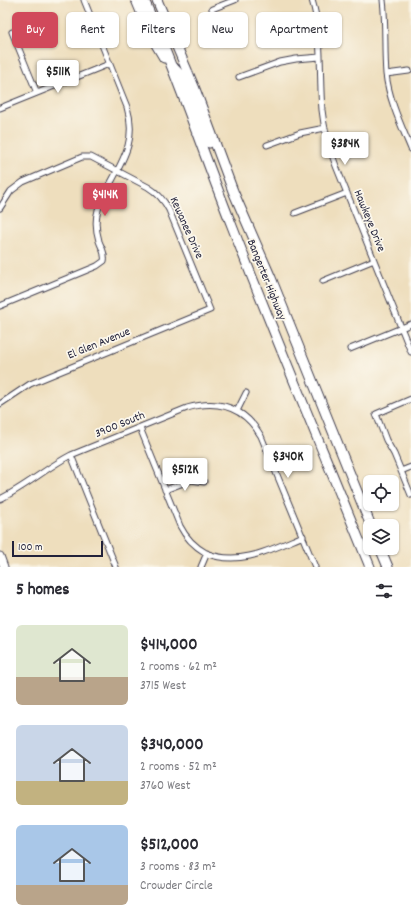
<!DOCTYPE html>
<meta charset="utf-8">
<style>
:root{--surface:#fff;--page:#f2f2f3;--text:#2b2b33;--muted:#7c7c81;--accent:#d1495b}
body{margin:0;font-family:Dekko,sans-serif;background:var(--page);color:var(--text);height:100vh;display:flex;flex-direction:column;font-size:15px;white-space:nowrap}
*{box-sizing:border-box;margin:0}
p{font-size:13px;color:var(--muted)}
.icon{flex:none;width:22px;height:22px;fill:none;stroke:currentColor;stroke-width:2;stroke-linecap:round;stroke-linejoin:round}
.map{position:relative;height:567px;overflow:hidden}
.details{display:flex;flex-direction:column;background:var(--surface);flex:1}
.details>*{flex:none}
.hud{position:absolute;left:12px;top:12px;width:387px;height:36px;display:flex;gap:8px}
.fabs{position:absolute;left:363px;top:475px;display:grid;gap:8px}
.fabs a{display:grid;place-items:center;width:36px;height:36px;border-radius:6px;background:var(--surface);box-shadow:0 1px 3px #0004;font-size:20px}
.scale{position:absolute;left:12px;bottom:10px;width:91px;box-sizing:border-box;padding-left:4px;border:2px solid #22223b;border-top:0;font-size:11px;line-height:14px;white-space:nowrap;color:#22223b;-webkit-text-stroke:3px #fbf7ec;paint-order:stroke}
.price{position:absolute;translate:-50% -34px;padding:0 9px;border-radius:4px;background:#fff;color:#222;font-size:13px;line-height:26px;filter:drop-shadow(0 1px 2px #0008)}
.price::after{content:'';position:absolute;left:50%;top:24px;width:12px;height:9px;margin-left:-6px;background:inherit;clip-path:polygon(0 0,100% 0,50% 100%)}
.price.current{background:var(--accent);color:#fff}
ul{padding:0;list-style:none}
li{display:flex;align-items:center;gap:12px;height:100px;padding:0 16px}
li span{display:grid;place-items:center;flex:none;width:112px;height:80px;border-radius:6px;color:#555}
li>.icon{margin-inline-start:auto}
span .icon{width:48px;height:48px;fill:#fffc;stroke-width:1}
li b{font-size:17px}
h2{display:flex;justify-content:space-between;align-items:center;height:48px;padding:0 16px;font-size:17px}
.tag{padding:0 14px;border-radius:6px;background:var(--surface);box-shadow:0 1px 3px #0004;font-size:14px;line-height:36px}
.tag.current{background:var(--accent);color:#fff}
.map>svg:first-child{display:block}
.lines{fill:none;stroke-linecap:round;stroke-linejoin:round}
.minor-casing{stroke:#413e4e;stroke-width:7}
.tertiary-casing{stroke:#413e4e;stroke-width:9}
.trunk-casing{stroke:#413e4e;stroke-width:11}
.minor{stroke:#fff;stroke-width:5}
.tertiary{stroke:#fff;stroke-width:7}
.trunk{stroke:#fff;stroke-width:9}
.labels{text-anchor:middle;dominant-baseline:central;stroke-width:3.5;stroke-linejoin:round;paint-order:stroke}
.street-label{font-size:12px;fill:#22223b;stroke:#fbf7ec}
</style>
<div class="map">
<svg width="411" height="567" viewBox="0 0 411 567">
<rect width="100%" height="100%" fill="#fbf7ec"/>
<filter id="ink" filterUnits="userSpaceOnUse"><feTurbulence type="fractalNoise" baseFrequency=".025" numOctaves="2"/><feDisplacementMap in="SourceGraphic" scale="8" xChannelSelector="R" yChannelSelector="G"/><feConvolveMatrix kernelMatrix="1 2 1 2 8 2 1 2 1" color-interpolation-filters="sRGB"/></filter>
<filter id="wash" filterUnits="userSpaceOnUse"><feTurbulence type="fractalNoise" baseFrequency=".012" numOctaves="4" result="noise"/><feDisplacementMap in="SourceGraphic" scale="16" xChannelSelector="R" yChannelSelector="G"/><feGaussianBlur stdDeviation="0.9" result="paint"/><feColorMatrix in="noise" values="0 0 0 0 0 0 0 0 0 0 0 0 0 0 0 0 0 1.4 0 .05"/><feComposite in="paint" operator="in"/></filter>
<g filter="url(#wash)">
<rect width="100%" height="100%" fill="#eedebd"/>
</g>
<g filter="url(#ink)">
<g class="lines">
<!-- minor casing -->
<g class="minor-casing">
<path id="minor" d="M312,0C323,36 319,73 322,110C324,129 329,148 336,166L411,352
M383,0C386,24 384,49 386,74C389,100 401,125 411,149
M212,9L235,0
M12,32L37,93
M386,74L409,71
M239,77L280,62L296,59L320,57
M0,108L109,64
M267,145L300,133L325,128
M0,208L11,191L23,182L82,157H91L148,187C158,193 164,200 169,210L210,310L30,384L0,404
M295,213L347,193
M323,281L374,260
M0,306L97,266L104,261C106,254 101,247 99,241C96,231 95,220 98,210C100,202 104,195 108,188C123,160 137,140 127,107L84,0
M350,349L411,324
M411,399L376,414L386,440L394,454L411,495
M237,411L246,393
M140,428L180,526C186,538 194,546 206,553C239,567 272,549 303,536
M71,455L116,567
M401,471L411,467
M165,490L191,480L204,482
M0,499C25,487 46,468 71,455L187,408C219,399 244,407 261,436L315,567
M201,567L207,553"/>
</g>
<!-- tertiary casing -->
<g class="tertiary-casing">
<path id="tertiary" d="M0,556L4,567"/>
</g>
<!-- trunk casing -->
<g class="trunk-casing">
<path id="trunk" d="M136,0L151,36L164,58
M144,0C177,73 202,151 232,226C276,340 324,453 370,567
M157,0L195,89L233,191L271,278L371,526
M174,68C188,80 202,125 209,143
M380,548L388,567"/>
</g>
<!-- minor -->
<use href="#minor" class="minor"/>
<!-- tertiary -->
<use href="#tertiary" class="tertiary"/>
<!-- trunk -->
<use href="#trunk" class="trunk"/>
</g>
</g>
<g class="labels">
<!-- street labels -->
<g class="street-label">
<text transform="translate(369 221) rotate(68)">Hawkeye Drive</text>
<text transform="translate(186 228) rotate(66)">Kewanee Drive</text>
<text transform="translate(266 280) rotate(68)">Bangerter Highway</text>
<text transform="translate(99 344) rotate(-22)">El Glen Avenue</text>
<text transform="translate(120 425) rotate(-22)">3900 South</text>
</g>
</g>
</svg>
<div class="fabs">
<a><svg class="icon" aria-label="locate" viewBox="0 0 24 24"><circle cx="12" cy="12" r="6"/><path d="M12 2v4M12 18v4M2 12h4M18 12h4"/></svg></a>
<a><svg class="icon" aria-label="layers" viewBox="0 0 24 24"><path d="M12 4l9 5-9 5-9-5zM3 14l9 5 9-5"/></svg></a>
</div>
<div class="scale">100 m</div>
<b class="price" style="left:58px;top:94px">$511K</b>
<b class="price" style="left:345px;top:166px">$384K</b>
<b class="price current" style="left:105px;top:217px">$414K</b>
<b class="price" style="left:288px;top:479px">$340K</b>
<b class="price" style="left:185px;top:492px">$512K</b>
<div class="hud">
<a class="tag current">Buy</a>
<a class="tag">Rent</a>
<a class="tag">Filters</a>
<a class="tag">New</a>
<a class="tag">Apartment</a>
</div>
</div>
<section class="details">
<h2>5 homes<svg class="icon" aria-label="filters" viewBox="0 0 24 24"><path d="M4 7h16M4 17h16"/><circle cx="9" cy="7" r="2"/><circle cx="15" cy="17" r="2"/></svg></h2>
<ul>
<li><span style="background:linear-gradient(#dfe7d0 65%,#b9a48a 0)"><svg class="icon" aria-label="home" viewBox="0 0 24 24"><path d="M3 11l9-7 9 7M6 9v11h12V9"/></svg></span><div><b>$414,000</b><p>2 rooms · 62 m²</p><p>3715 West</p></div></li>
<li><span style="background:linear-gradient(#c9d6e8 70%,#c2b280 0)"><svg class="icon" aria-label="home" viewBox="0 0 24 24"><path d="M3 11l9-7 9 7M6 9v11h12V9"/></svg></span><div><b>$340,000</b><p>2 rooms · 52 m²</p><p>3760 West</p></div></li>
<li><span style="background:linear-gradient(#a9c7e8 75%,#b9a48a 0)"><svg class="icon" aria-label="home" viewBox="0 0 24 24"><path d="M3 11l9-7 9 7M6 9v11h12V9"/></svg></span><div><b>$512,000</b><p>3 rooms · 83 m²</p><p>Crowder Circle</p></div></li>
</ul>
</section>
